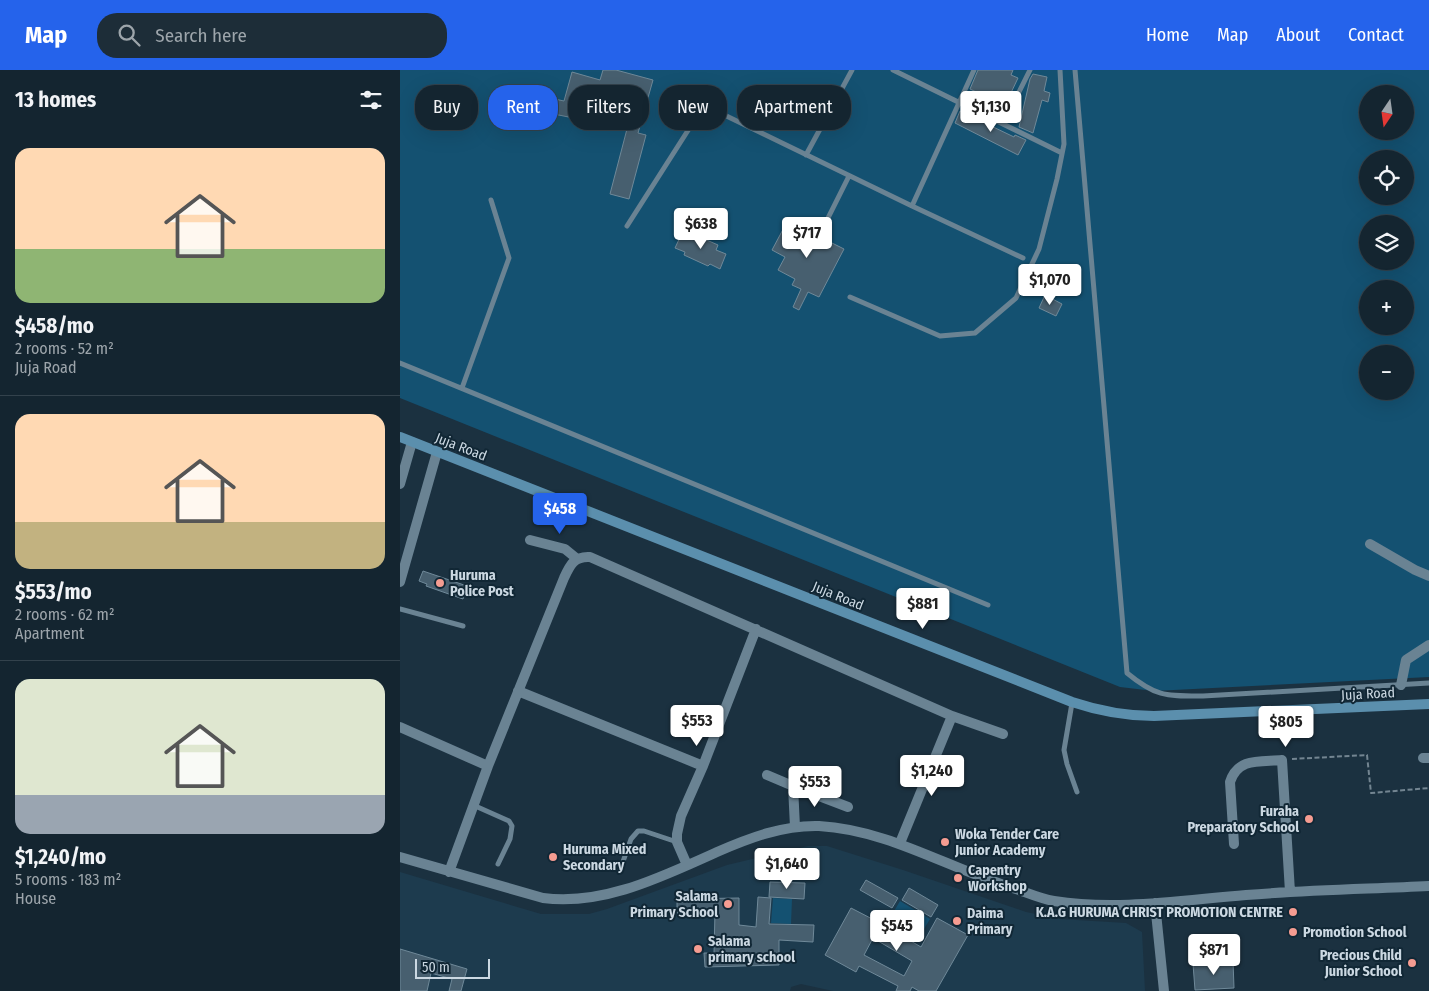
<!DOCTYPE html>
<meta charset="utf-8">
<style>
:root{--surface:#142530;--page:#1d2d38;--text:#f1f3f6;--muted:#9da5ab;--line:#33424c;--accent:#2563eb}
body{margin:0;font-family:"Fira Sans Condensed",sans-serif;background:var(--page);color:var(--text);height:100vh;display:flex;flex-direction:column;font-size:19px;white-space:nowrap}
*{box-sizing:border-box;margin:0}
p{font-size:16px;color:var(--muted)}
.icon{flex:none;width:28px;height:28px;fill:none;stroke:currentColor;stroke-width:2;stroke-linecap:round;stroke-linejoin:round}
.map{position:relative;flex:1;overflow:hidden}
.details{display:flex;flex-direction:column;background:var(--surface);width:400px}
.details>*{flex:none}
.banner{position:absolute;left:15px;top:15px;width:475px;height:45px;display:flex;gap:10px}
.needle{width:32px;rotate:193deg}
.fabs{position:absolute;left:959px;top:15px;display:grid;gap:10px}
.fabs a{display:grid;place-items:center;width:55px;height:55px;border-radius:50%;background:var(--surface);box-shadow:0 5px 20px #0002,0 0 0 1px var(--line);font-size:25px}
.scale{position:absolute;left:15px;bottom:12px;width:75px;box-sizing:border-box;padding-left:5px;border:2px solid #cbd8e2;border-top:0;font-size:14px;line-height:18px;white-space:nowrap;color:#cbd8e2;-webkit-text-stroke:4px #112735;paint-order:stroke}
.price{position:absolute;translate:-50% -42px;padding:0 11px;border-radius:5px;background:#fff;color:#222;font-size:16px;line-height:32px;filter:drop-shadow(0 1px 2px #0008)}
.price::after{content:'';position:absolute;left:50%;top:30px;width:15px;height:11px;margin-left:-8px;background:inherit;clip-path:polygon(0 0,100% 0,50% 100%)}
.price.selected{background:var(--accent);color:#fff}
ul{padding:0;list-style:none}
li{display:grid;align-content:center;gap:10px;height:265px;padding:0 15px}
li+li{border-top:1px solid var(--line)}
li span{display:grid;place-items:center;height:155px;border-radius:15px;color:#555}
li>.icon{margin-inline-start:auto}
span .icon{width:90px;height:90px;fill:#fffc;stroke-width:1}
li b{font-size:21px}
h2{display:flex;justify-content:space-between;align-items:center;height:60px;padding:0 15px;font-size:21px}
.chip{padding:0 18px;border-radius:20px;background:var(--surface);box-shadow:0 5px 20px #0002,0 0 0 1px var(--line);font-size:18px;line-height:45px}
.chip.selected{background:var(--accent);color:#fff}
header{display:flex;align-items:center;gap:30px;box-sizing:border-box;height:70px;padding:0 25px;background:var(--accent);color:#fff}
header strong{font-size:24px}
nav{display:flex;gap:28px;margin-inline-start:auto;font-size:18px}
.search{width:350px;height:45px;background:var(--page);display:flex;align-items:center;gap:12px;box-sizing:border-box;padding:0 18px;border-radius:20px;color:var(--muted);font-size:19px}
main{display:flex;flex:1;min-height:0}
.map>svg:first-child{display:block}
.built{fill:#1d3b4e}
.green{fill:#145171;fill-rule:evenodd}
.building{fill:#475f6f;stroke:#6f8999;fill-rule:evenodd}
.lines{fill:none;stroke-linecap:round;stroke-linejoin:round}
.path{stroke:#738591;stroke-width:2;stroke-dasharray:5 2.5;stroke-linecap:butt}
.service{stroke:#6a8393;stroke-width:5}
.minor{stroke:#6a8393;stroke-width:10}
.secondary{stroke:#5b8fad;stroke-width:10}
.poi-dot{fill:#f59c91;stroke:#112735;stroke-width:2}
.labels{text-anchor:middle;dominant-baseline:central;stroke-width:4;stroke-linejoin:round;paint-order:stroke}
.street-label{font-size:14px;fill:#cbd8e2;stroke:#112735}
.poi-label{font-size:14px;font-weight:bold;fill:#cbd8e2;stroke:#112735;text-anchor:start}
</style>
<header>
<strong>Map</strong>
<div class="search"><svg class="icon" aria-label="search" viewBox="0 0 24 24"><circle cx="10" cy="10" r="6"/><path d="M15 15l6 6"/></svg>Search here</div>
<nav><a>Home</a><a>Map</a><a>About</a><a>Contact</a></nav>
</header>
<main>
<section class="details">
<h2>13 homes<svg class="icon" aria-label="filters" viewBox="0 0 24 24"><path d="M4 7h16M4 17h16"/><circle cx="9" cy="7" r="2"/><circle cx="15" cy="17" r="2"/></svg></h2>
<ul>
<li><span style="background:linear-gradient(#ffd9b3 65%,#8fb573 0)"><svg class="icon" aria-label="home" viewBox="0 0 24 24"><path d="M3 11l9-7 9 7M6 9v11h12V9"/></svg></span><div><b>$458/mo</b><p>2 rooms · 52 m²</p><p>Juja Road</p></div></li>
<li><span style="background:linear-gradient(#ffd9b3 70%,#c2b280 0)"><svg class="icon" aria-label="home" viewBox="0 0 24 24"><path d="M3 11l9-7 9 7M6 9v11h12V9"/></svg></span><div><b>$553/mo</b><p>2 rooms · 62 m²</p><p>Apartment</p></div></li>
<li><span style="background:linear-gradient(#dfe7d0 75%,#9aa5b1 0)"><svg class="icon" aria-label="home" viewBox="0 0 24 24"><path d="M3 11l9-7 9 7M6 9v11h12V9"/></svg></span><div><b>$1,240/mo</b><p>5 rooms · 183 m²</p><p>House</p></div></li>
</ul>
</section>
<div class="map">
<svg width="1029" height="921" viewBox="0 0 1029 921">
<rect width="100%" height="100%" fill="#1b3140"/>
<!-- built -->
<path class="built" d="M408,776H427L503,800L626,842L660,849L726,853L742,862L745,921H433L401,914L391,917L390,921H0V802L141,844H189L207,839L327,795Z"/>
<!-- green -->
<path class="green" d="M0,0H1029V607L754,621L720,617L0,328ZM968,24H1005V61H968ZM968,89H1005V126H968ZM968,154H1005V191H968ZM968,219H1005V256H968ZM968,284H1005V321H968Z
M373,828L392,829L391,854L371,853Z
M500,831L530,849L516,872L486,855Z"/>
<!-- building -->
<path class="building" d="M203,0H216L253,10L238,63L246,65L229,129L210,124L227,59L105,34L108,19L164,31L172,2L200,10Z
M578,0H613L611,5L618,8L609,27L601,25L597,32L570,19Z
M633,4L647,7L644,21L650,23L648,32L642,30L633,63L619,57L630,9Z
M560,41L614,67L615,65L626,70L618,85L555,53Z
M388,150L410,161L412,158L420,164L426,165L424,169L444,179L419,227L408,222L399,240L393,237L401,219L392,215L395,209L378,200L385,187L372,180Z
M282,163L292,168L293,164L318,175L316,180L326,184L320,199L310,194L308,196L284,185L285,182L275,178Z
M645,225L662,234L656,246L639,238Z
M23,501L67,516L63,529L26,516L27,514L19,511Z
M466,810L498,828L492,838L460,820Z
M370,812L405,813L404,829L369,827Z
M509,818L538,835L531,847L502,830Z
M358,827L371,828L369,854L414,855L413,872L379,870V895L305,897L304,883H314L315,842L277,843V829L339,828V855L356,857Z
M451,838L482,854L521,877L537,848L568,865L536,921H519L512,917L510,921H496L498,916L459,896L456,902L425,885ZM473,868L512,891L504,906L464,885Z
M0,879L67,899L61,921H49L52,909L31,903L27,921H0Z
M833,891L834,918L795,920L793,894Z"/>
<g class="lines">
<!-- path -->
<path class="path" d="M892,689L967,685L971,723L1029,718"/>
<!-- service -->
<path class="service" d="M493,0L662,83
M675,0L727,603C756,627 766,626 803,626L1029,613
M616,28L630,0
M406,85L452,0
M512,136L574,0
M227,156L301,40L305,38H310L512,136L623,188
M422,160L449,106
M450,227L540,266L575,263L616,228L639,179L657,109L664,74L660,0
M0,293L588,535
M62,318L109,188L91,130
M0,539L63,556
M672,633L664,680L667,694L677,722
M73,735L109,751L112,756L110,769L98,794
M220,800L231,769L238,761H244L277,772"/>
<!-- minor -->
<path class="minor" d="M0,414L12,372
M130,470L165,479L176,488
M970,474L1015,500L1029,506
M0,512L37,382
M1001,615L1006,590L1029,575
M118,621L303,696
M552,646L603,664
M0,657L88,696
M1023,688H1029
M367,705L393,716
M395,757L393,716L448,737
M834,774L830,712C838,687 861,692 882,690L890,822
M0,787L143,828C204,836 263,806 317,782C349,768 383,755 419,756C490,760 551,800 619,820C630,824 642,829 654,831C717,841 783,830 846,825C907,820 968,819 1029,816
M287,795L277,772V764L281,746L303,696L356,559
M49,802L88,696L164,508C170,495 174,486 190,487L552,646L500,773
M755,833L764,921"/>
<!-- secondary -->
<path class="secondary" d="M0,367L672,632C699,641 725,646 754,646L1029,634"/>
</g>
<!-- markers -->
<g class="poi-dot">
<circle cx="40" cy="513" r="5"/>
<circle cx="909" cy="749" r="5"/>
<circle cx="545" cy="772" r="5"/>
<circle cx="153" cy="787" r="5"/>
<circle cx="558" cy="808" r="5"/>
<circle cx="328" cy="834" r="5"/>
<circle cx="893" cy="842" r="5"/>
<circle cx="557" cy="851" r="5"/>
<circle cx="893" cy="862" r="5"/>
<circle cx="298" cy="879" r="5"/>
<circle cx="1012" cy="893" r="5"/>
</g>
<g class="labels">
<!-- street labels -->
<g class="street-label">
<text transform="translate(61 377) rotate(21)">Juja Road</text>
<text transform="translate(438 526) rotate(22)">Juja Road</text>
<text transform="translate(968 624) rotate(-3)">Juja Road</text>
</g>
<!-- poi labels -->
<g class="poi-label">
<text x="50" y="505">Huruma<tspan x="50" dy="16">Police Post</tspan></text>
<text x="899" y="741" text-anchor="end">Furaha<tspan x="899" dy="16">Preparatory School</tspan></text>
<text x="555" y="764">Woka Tender Care<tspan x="555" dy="16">Junior Academy</tspan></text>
<text x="163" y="779">Huruma Mixed<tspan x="163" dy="16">Secondary</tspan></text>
<text x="568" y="800">Capentry<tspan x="568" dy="16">Workshop</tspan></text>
<text x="318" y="826" text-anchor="end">Salama<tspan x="318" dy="16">Primary School</tspan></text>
<text x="883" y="842" text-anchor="end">K.A.G HURUMA CHRIST PROMOTION CENTRE</text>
<text x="567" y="843">Daima<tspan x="567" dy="16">Primary</tspan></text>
<text x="903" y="862">Promotion School</text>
<text x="308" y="871">Salama<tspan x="308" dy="16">primary school</tspan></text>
<text x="1002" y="885" text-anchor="end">Precious Child<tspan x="1002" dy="16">Junior School</tspan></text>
</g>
</g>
</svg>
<div class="fabs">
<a><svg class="needle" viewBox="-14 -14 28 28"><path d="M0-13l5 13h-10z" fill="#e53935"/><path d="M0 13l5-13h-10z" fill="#9da5ab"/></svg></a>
<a><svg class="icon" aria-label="locate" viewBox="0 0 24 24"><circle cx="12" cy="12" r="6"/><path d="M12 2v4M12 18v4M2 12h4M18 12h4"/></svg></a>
<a><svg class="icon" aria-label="layers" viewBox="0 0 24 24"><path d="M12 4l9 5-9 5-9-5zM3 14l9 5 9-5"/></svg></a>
<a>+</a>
<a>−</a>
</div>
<div class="scale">50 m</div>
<b class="price" style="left:591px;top:63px">$1,130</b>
<b class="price" style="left:301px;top:180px">$638</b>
<b class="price" style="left:407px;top:189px">$717</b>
<b class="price" style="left:650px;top:236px">$1,070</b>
<b class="price selected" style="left:160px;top:465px">$458</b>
<b class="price" style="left:523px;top:560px">$881</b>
<b class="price" style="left:297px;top:677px">$553</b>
<b class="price" style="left:886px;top:678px">$805</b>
<b class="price" style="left:532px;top:727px">$1,240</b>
<b class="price" style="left:415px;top:738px">$553</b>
<b class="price" style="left:387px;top:820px">$1,640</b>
<b class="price" style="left:497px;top:882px">$545</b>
<b class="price" style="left:814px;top:906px">$871</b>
<div class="banner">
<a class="chip">Buy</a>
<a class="chip selected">Rent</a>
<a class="chip">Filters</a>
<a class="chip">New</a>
<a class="chip">Apartment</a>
</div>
</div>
</main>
